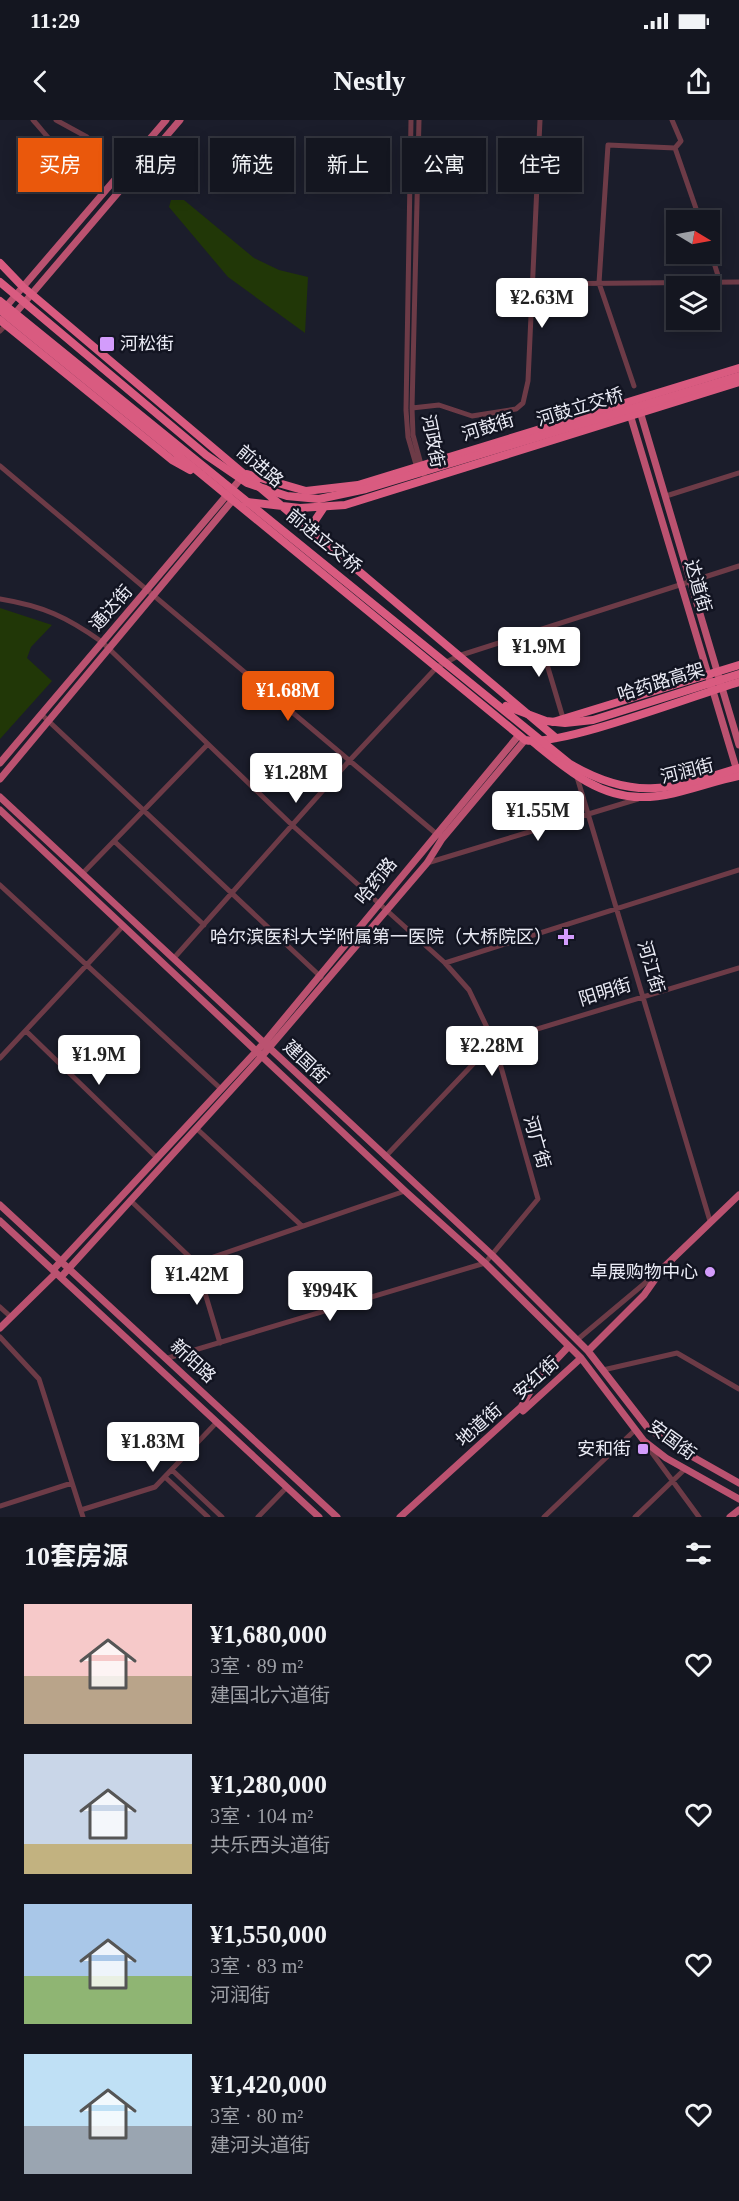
<!DOCTYPE html>
<html lang="zh">
<meta charset="utf-8">
<style>
:root{--surface:#141620;--page:#21232d;--text:#f1f3f6;--muted:#9d9fa5;--line:#33353e;--accent:#ea580c}
body{margin:0;font-family:"Times New Roman","Noto Sans SC",serif;background:var(--page);color:var(--text);height:100vh;display:flex;flex-direction:column;font-size:22px;white-space:nowrap}
*{box-sizing:border-box;margin:0}
p{font-size:20px;color:var(--muted)}
.icon{flex:none;width:33px;height:33px;fill:none;stroke:currentColor;stroke-width:2;stroke-linecap:round;stroke-linejoin:round}
.map{position:relative;height:1397px;overflow:hidden}
.sheet{display:flex;flex-direction:column;background:var(--surface);flex:1}
.sheet>*{flex:none}
.top-card{position:absolute;left:18px;top:18px;width:704px;height:54px;display:flex;gap:12px}
.needle{width:39px;rotate:100deg}
.fabs{position:absolute;left:666px;top:90px;display:grid;gap:12px}
.fabs a{display:grid;place-items:center;width:54px;height:54px;border-radius:0px;background:var(--surface);box-shadow:0 3px 15px #0003,0 0 0 2px var(--line);font-size:30px}
.price{position:absolute;translate:-50% -51px;padding:0 14px;border-radius:6px;background:#fff;color:#222;font-size:20px;line-height:39px;filter:drop-shadow(0 2px 3px #0008)}
.price::after{content:'';position:absolute;left:50%;top:36px;width:18px;height:14px;margin-left:-9px;background:inherit;clip-path:polygon(0 0,100% 0,50% 100%)}
.price.on{background:var(--accent);color:#fff}
ul{padding:0;list-style:none}
li{display:flex;align-items:center;gap:18px;height:150px;padding:0 24px}
li span{display:grid;place-items:center;flex:none;width:168px;height:120px;border-radius:0px;color:#555}
li>.icon{margin-inline-start:auto}
span .icon{width:72px;height:72px;fill:#fffc;stroke-width:1}
li b{font-size:26px}
h2{display:flex;justify-content:space-between;align-items:center;height:72px;padding:0 24px;font-size:26px}
.pill{padding:0 21px;border-radius:0px;background:var(--surface);box-shadow:0 3px 15px #0003,0 0 0 2px var(--line);font-size:21px;line-height:54px}
.pill.on{background:var(--accent);color:#fff}
.status{display:flex;justify-content:space-between;align-items:center;height:42px;padding:0 30px;background:var(--surface);direction:ltr}
.status svg{height:16px;fill:currentColor}
header{display:flex;justify-content:space-between;align-items:center;height:78px;padding:0 24px;background:var(--surface);font-size:27px;font-weight:800}
.map>svg:first-child{display:block}
.green{fill:#213707}
.lines{fill:none;stroke-linecap:round;stroke-linejoin:round}
.minor{stroke:#6d3b47;stroke-width:5}
.major{stroke:#bb5270;stroke-width:7}
.highway{stroke:#d95b80;stroke-width:8}
.highway-bridge{stroke:#d95b80;stroke-width:8}
.poi-dot{fill:#d39cfc;stroke:#121421;stroke-width:2}
.labels{text-anchor:middle;dominant-baseline:central;stroke-width:5;stroke-linejoin:round;paint-order:stroke}
.poi-label{font-size:18px;fill:#eaebf5;stroke:#121421;text-anchor:end}
.street-label{font-size:18px;fill:#eaebf5;stroke:#121421}
</style>
<div class="status"><b>11:29</b><svg viewBox="0 0 49 12"><path d="M0 12V9h3v3zM5 12V6h3v6zM10 12V3h3v9zM15 12V0h3v12zM26 1h20v11H26zM47 4h2v5h-2z"/></svg></div>
<header><svg class="icon" aria-label="back" viewBox="0 0 24 24"><path d="M15 5l-7 7 7 7"/></svg>Nestly<svg class="icon" aria-label="share" viewBox="0 0 24 24"><path d="M12 15V3M7 8l5-5 5 5M5 13v7h14v-7"/></svg></header>
<div class="map">
<svg width="739" height="1397" viewBox="0 0 739 1397">
<rect width="100%" height="100%" fill="#1b1d2b"/>
<!-- green -->
<path class="green" d="M171,80H184L254,138L279,150L308,157L305,213L228,157L169,87Z
M0,488L52,505L31,527L27,538L52,561L0,619Z"/>
<g class="lines">
<!-- minor -->
<path class="minor" d="M33,0C49,17 67,48 93,40L96,25L87,17L56,0
M411,0L406,290L408,317L417,348
M419,0L412,288L413,315L425,359
M672,0L681,21L675,28L700,100
M710,130L720,162
M532,164L739,162
M0,211L5,206
M634,266L599,163L608,25L675,28
M412,288L439,285L472,296L516,289L523,283L528,261L540,0
M0,346L439,716
M666,376L739,353
M0,479C43,486 67,497 102,522L292,705L445,843L469,870L494,922L538,1079L485,1143L168,1238
M537,511L563,598
M41,594L321,857
M577,657L710,1101
M114,721L204,805
M427,743L638,679
M82,754L208,624
M0,765L221,969
M174,838L350,640L437,547L458,536L739,446
M445,843L739,750
M26,911L157,1038
M0,938L123,806
M196,1008L302,1106
M385,1037L494,922L739,848
M130,1080L196,1143L220,1223
M196,1143L405,1071
M0,1187L11,1197
M0,1217L39,1259L83,1397
M577,1220L657,1153
M603,1250L677,1233L739,1269
M647,1326L699,1397
M172,1350L222,1397
M165,1357L208,1397
M0,1386L72,1363
M81,1390L155,1367L217,1302
M258,1397L287,1367
M544,1397L634,1311
M635,1397L685,1349"/>
<!-- major -->
<path class="major" d="M4,189L166,0
M12,197L180,0
M639,288L739,625
M629,291L737,651
M0,643L243,356
M0,659L232,381
M0,677L492,1135L588,1231L647,1307L670,1324L739,1363
M0,690L405,1071L485,1143L581,1238L644,1321L666,1338L739,1379
M0,1085L337,1397
M0,1101L319,1397
M53,1150L264,923L519,615
M61,1157L262,936L427,743L442,719L525,620
M0,1208L56,1153
M588,1231L644,1175L663,1148L739,1075
M523,1291L581,1238
M400,1397L521,1287L538,1259L569,1226
M730,1397L739,1390"/>
<!-- highway -->
<path class="highway" d="M0,143L23,167L556,618
M0,200L172,340L190,350
M178,335L525,620C558,628 698,574 739,562
M247,354L306,371L358,365L739,248
M247,382L300,388L345,385L739,262
M315,416L314,402L324,387
M553,602L739,545
M533,622C565,648 599,678 643,677C675,677 708,662 739,656"/>
<!-- highway-bridge -->
<path class="highway-bridge" d="M0,162L206,335L247,363L287,376L319,379L366,369L739,256
M0,181L570,644C635,682 671,669 739,648
M0,190L178,335
M506,586L546,601L565,603L593,600L739,554"/>
</g>
<!-- markers -->
<g class="poi-dot">
<rect x="99" y="216" width="16" height="16" rx="3"/>
<path d="M563 808h6v6h6v6h-6v6h-6v-6h-6v-6h6z"/>
<circle cx="710" cy="1152" r="6"/>
<rect x="637" y="1323" width="12" height="12" rx="3"/>
</g>
<g class="labels">
<!-- poi labels -->
<g class="poi-label">
<text x="120" y="224" text-anchor="start">河松街</text>
<text x="552" y="817">哈尔滨医科大学附属第一医院（大桥院区）</text>
<text x="698" y="1152">卓展购物中心</text>
<text x="631" y="1329">安和街</text>
</g>
<!-- street labels -->
<g class="street-label">
<text transform="translate(580 287) rotate(-17)">河鼓立交桥</text>
<text transform="translate(488 307) rotate(-17)">河鼓街</text>
<text transform="translate(433 321) rotate(79)">河政街</text>
<text transform="translate(260 346) rotate(40)">前进路</text>
<text transform="translate(324 421) rotate(39)">前进立交桥</text>
<text transform="translate(698 466) rotate(74)">达道街</text>
<text transform="translate(111 488) rotate(-49)">通达街</text>
<text transform="translate(661 562) rotate(-17)">哈药路高架</text>
<text transform="translate(687 651) rotate(-14)">河润街</text>
<text transform="translate(376 761) rotate(-51)">哈药路</text>
<text transform="translate(651 847) rotate(74)">河江街</text>
<text transform="translate(605 872) rotate(-17)">阳明街</text>
<text transform="translate(306 942) rotate(43)">建国街</text>
<text transform="translate(537 1022) rotate(74)">河广街</text>
<text transform="translate(193 1241) rotate(43)">新阳路</text>
<text transform="translate(536 1258) rotate(-42)">安红街</text>
<text transform="translate(479 1305) rotate(-42)">地道街</text>
<text transform="translate(672 1320) rotate(36)">安国街</text>
</g>
</g>
</svg>
<div class="fabs">
<a><svg class="needle" viewBox="-14 -14 28 28"><path d="M0-13l5 13h-10z" fill="#e53935"/><path d="M0 13l5-13h-10z" fill="#9d9fa5"/></svg></a>
<a><svg class="icon" aria-label="layers" viewBox="0 0 24 24"><path d="M12 4l9 5-9 5-9-5zM3 14l9 5 9-5"/></svg></a>
</div>
<b class="price" style="left:542px;top:209px">¥2.63M</b>
<b class="price" style="left:539px;top:558px">¥1.9M</b>
<b class="price on" style="left:288px;top:602px">¥1.68M</b>
<b class="price" style="left:296px;top:684px">¥1.28M</b>
<b class="price" style="left:538px;top:722px">¥1.55M</b>
<b class="price" style="left:492px;top:957px">¥2.28M</b>
<b class="price" style="left:99px;top:966px">¥1.9M</b>
<b class="price" style="left:197px;top:1186px">¥1.42M</b>
<b class="price" style="left:330px;top:1202px">¥994K</b>
<b class="price" style="left:153px;top:1353px">¥1.83M</b>
<div class="top-card">
<a class="pill on">买房</a>
<a class="pill">租房</a>
<a class="pill">筛选</a>
<a class="pill">新上</a>
<a class="pill">公寓</a>
<a class="pill">住宅</a>
</div>
</div>
<section class="sheet">
<h2>10套房源<svg class="icon" aria-label="filters" viewBox="0 0 24 24"><path d="M4 7h16M4 17h16"/><circle cx="9" cy="7" r="2"/><circle cx="15" cy="17" r="2"/></svg></h2>
<ul>
<li><span style="background:linear-gradient(#f6c9c9 60%,#b9a48a 0)"><svg class="icon" aria-label="home" viewBox="0 0 24 24"><path d="M3 11l9-7 9 7M6 9v11h12V9"/></svg></span><div><b>¥1,680,000</b><p>3室 · 89 m²</p><p>建国北六道街</p></div><svg class="icon" aria-label="heart" viewBox="0 0 24 24"><path d="M12 20l-8-8c-3-5 5-10 8-4 3-6 11-1 8 4z"/></svg></li>
<li><span style="background:linear-gradient(#c9d6e8 75%,#c2b280 0)"><svg class="icon" aria-label="home" viewBox="0 0 24 24"><path d="M3 11l9-7 9 7M6 9v11h12V9"/></svg></span><div><b>¥1,280,000</b><p>3室 · 104 m²</p><p>共乐西头道街</p></div><svg class="icon" aria-label="heart" viewBox="0 0 24 24"><path d="M12 20l-8-8c-3-5 5-10 8-4 3-6 11-1 8 4z"/></svg></li>
<li><span style="background:linear-gradient(#a9c7e8 60%,#8fb573 0)"><svg class="icon" aria-label="home" viewBox="0 0 24 24"><path d="M3 11l9-7 9 7M6 9v11h12V9"/></svg></span><div><b>¥1,550,000</b><p>3室 · 83 m²</p><p>河润街</p></div><svg class="icon" aria-label="heart" viewBox="0 0 24 24"><path d="M12 20l-8-8c-3-5 5-10 8-4 3-6 11-1 8 4z"/></svg></li>
<li><span style="background:linear-gradient(#bfe0f5 60%,#9aa5b1 0)"><svg class="icon" aria-label="home" viewBox="0 0 24 24"><path d="M3 11l9-7 9 7M6 9v11h12V9"/></svg></span><div><b>¥1,420,000</b><p>3室 · 80 m²</p><p>建河头道街</p></div><svg class="icon" aria-label="heart" viewBox="0 0 24 24"><path d="M12 20l-8-8c-3-5 5-10 8-4 3-6 11-1 8 4z"/></svg></li>
</ul>
</section>
